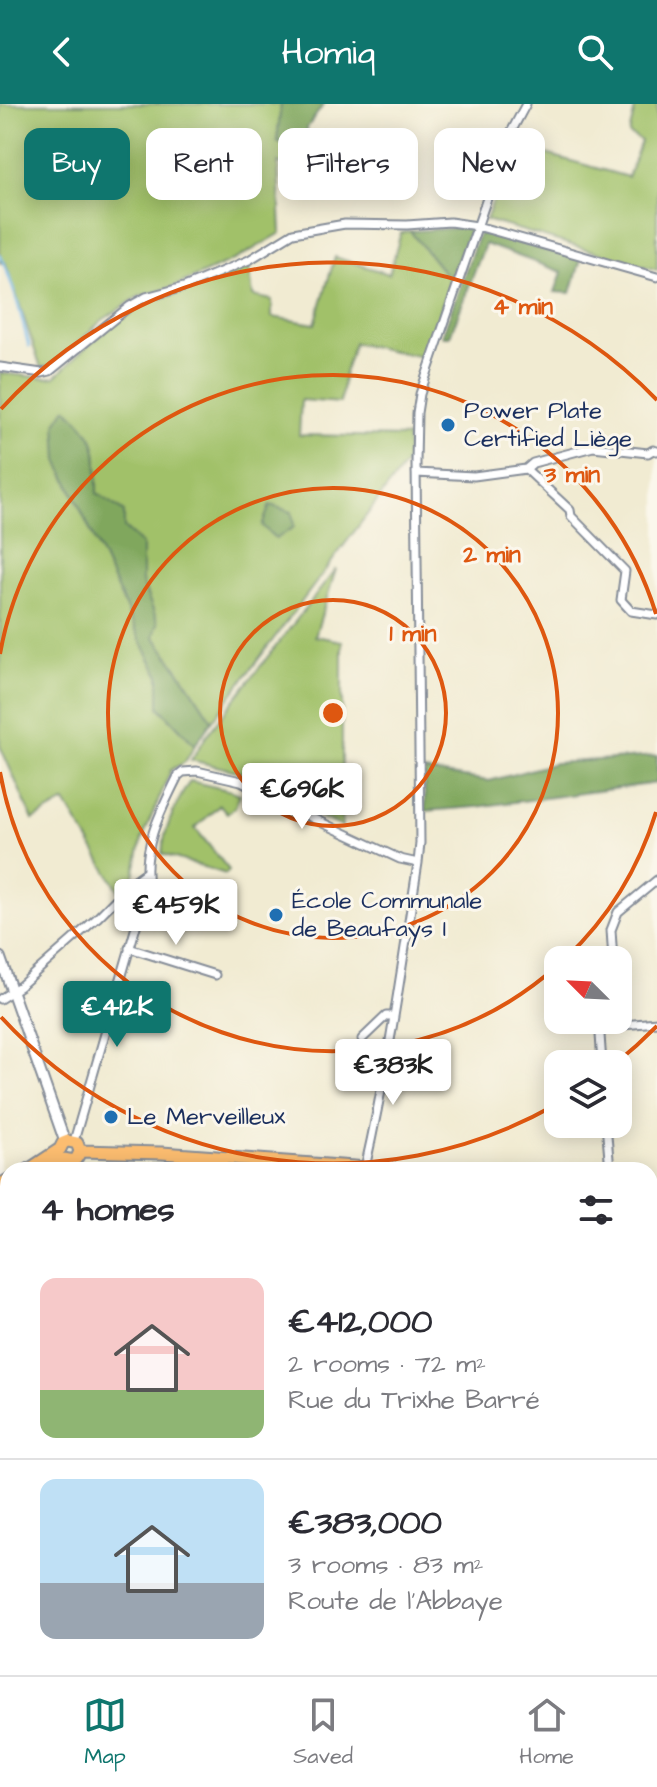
<!DOCTYPE html>
<meta charset="utf-8">
<style>
:root{--surface:#fff;--page:#f2f2f3;--text:#2b2b33;--muted:#7c7c81;--line:#e1e1e2;--accent:#0f766e}
body{margin:0;font-family:"Architects Daughter",sans-serif;background:var(--page);color:var(--text);height:100vh;display:flex;flex-direction:column;font-size:30px;white-space:nowrap}
*{box-sizing:border-box;margin:0}
p{font-size:26px;color:var(--muted)}
.icon{flex:none;width:44px;height:44px;fill:none;stroke:currentColor;stroke-width:2;stroke-linecap:round;stroke-linejoin:round}
.map{position:relative;flex:1;overflow:hidden}
.panel{position:absolute;left:0px;top:1058px;width:658px;height:514px;display:flex;flex-direction:column;background:var(--surface);border-radius:24px 24px 0 0;box-shadow:0 4px 20px #0003}
.panel>*{flex:none}
.hud{position:absolute;left:24px;top:24px;width:610px;height:72px;display:flex;gap:16px}
.needle{width:52px;rotate:294deg}
.controls{position:absolute;left:544px;top:842px;display:grid;gap:16px}
.controls a{display:grid;place-items:center;width:88px;height:88px;border-radius:16px;background:var(--surface);box-shadow:0 4px 20px #0003;font-size:40px}
.price{position:absolute;translate:-50% -68px;padding:0 18px;border-radius:8px;background:#fff;color:#222;font-size:26px;line-height:52px;filter:drop-shadow(0 2px 4px #0008)}
.price::after{content:'';position:absolute;left:50%;top:48px;width:24px;height:18px;margin-left:-12px;background:inherit;clip-path:polygon(0 0,100% 0,50% 100%)}
.price.current{background:var(--accent);color:#fff}
ul{padding:0;list-style:none}
li{display:flex;align-items:center;gap:24px;height:200px;padding:0 40px}
li+li{border-top:2px solid var(--line)}
li span{display:grid;place-items:center;flex:none;width:224px;height:160px;border-radius:16px;color:#555}
li>.icon{margin-inline-start:auto}
span .icon{width:96px;height:96px;fill:#fffc;stroke-width:1}
li b{font-size:34px}
h2{display:flex;justify-content:space-between;align-items:center;height:96px;padding:0 40px;font-size:34px}
.tag{padding:0 28px;border-radius:16px;background:var(--surface);box-shadow:0 4px 20px #0003;font-size:28px;line-height:72px}
.tag.current{background:var(--accent);color:#fff}
header{display:flex;justify-content:space-between;align-items:center;height:104px;padding:0 40px;background:var(--accent);color:#fff;font-size:36px;font-weight:600}
.dock{display:flex;justify-content:space-around;align-items:center;height:112px;border-top:2px solid var(--line);background:var(--surface);font-size:22px;color:var(--muted)}
.dock a{display:grid;justify-items:center;gap:4px}
.dock .current{color:var(--accent)}
.map>svg:first-child{display:block}
.green{fill:#a1c169;stroke:#5e7864;stroke-width:2}
.forest{fill:#80a75d;stroke:#4e6b5e;stroke-width:2}
.lines{fill:none;stroke-linecap:round;stroke-linejoin:round}
.stream{stroke:#74b9ea;stroke-width:3}
.minor-casing{stroke:#868d98;stroke-width:11}
.tertiary-casing{stroke:#868d98;stroke-width:13}
.primary-casing{stroke:#868d98;stroke-width:15}
.minor{stroke:#fff;stroke-width:7}
.tertiary{stroke:#fff;stroke-width:9}
.primary{stroke:#fcbd6f;stroke-width:11}
.ring{fill:none;stroke:#de5710;stroke-width:4}
.poi-dot{fill:#1f6fb2;stroke:#fbf7ec;stroke-width:3}
.labels{text-anchor:middle;dominant-baseline:central;stroke-width:6;stroke-linejoin:round;paint-order:stroke}
.poi-label{font-size:24px;fill:#1b2f5e;stroke:#fbf7ec;text-anchor:start}
.centre{fill:#de5710;stroke:#fbf7ec;stroke-width:4}
.ring-label{font-size:24px;text-anchor:middle;font-weight:bold;fill:#de5710;stroke:#fbf7ec;stroke-width:6;stroke-linejoin:round;paint-order:stroke}
</style>
<header><svg class="icon" aria-label="back" viewBox="0 0 24 24"><path d="M15 5l-7 7 7 7"/></svg>Homiq<svg class="icon" aria-label="search" viewBox="0 0 24 24"><circle cx="10" cy="10" r="6"/><path d="M15 15l6 6"/></svg></header>
<div class="map">
<svg width="657" height="1571" viewBox="0 0 657 1571">
<rect width="100%" height="100%" fill="#fbf7ec"/>
<filter id="ink" filterUnits="userSpaceOnUse"><feTurbulence type="fractalNoise" baseFrequency=".0125" numOctaves="2"/><feDisplacementMap in="SourceGraphic" scale="16" xChannelSelector="R" yChannelSelector="G"/><feConvolveMatrix kernelMatrix="1 2 1 2 8 2 1 2 1" color-interpolation-filters="sRGB"/></filter>
<filter id="wash" filterUnits="userSpaceOnUse"><feTurbulence type="fractalNoise" baseFrequency=".006" numOctaves="4" result="noise"/><feDisplacementMap in="SourceGraphic" scale="32" xChannelSelector="R" yChannelSelector="G"/><feGaussianBlur stdDeviation="1.8" result="paint"/><feColorMatrix in="noise" values="0 0 0 0 0 0 0 0 0 0 0 0 0 0 0 0 0 1.4 0 .05"/><feComposite in="paint" operator="in"/></filter>
<g filter="url(#wash)">
<rect width="100%" height="100%" fill="#f1ebd2"/>
<!-- green -->
<path class="green" d="M0,0H281L277,37L310,53L301,70L278,59L281,129L238,154L175,182L138,193L101,217L54,261L41,264L5,158L0,159Z
M636,0H657V166L486,116L514,41L628,73L641,37L629,30Z
M410,127L450,176L430,240L423,253L354,239L345,267L340,299L301,296L299,331L407,333L408,356L212,617L187,578L153,532L158,519L142,478V440L124,424L123,408L97,389C97,346 101,334 66,305L58,356L141,537L159,571V603L195,641L185,658L171,666L142,735L134,772L119,787L65,698L33,716L0,642V269L46,274L55,273L83,246L135,202L183,188L249,160L253,192L272,196V213L315,220L335,153L389,170L401,129Z
M336,465L315,532L342,537V723L294,700L261,678L237,667L191,656L207,631Z
M190,677L232,687L240,690L235,703L227,709L220,701L195,724L229,766L226,770L162,750C164,724 176,699 190,677Z
M650,1102H657V1443L650,1444Z
M0,1308L8,1328V1564H140L141,1571H0Z"/>
<!-- forest -->
<path class="forest" d="M281,0H324L307,24L310,53L277,37Z
M471,123L450,176L410,127Z
M479,129L581,155L571,189L555,188L562,168L485,140L450,232H442Z
M66,304C101,334 97,345 97,389L124,408V424L142,440V478L158,519L154,532L187,578L212,617L195,641L159,603V571L141,537L58,356L56,319Z
M270,401L292,408L294,423L276,435L262,422Z
M657,652V679L476,703L425,707L424,667L489,677L555,659Z"/>
<g class="lines">
<!-- stream -->
<path class="stream" d="M0,151C14,180 21,211 29,242
M8,1370L6,1379L8,1389
M0,1426L8,1408
M0,1441V1449
M0,1504L1,1517L8,1518
M26,1564L28,1571"/>
</g>
</g>
<g filter="url(#ink)">
<g class="lines">
<!-- minor casing -->
<g class="minor-casing">
<path id="minor" d="M0,263L42,269L50,267L130,202L146,193L184,183L249,156L293,129L345,120L407,121L450,118L477,122L657,173
M526,365L533,359L593,343L648,349L653,346L657,347
M416,369L474,372L526,365L570,406L571,412L625,467L621,496L631,507L657,511
M129,844L215,871
M613,856L611,826L618,808L657,776
M0,895L20,882L97,814L135,776L146,768
M599,916L602,960
M600,923L657,918
M362,935L386,912H394
M606,1020L610,1066
M74,1037L148,781C142,741 161,707 178,672L183,668L197,667L241,677L312,714L400,755L418,759
M365,1064C388,963 402,861 418,759L420,739L416,359L417,309L420,290L498,62L510,30L526,0
M650,1507H657
M501,1571V1564"/>
</g>
<!-- tertiary casing -->
<g class="tertiary-casing">
<path id="tertiary" d="M0,853L65,1038"/>
</g>
<!-- primary casing -->
<g class="primary-casing">
<path id="primary" d="M80,1047L162,1049L395,1066
M44,1060C49,1059 56,1055 62,1055C72,1055 75,1061 80,1047
M28,1066L60,1045L63,1039L68,1037L77,1039L80,1047
M0,1081L8,1076
M650,1086L657,1087"/>
</g>
<!-- minor -->
<use href="#minor" class="minor"/>
<!-- tertiary -->
<use href="#tertiary" class="tertiary"/>
<!-- primary -->
<use href="#primary" class="primary"/>
</g>
</g>
<!-- distance rings -->
<g class="ring">
<circle cx="333" cy="609" r="113"/>
<circle cx="333" cy="609" r="225"/>
<path d="M656 708A338 338 0 0 1 566 854M557 862A338 338 0 0 1 0 668M0 550A338 338 0 0 1 656 510"/>
<path d="M657 922A450 450 0 0 1 616 959M555 1001A450 450 0 0 1 1 913M1 305A450 450 0 0 1 657 296"/>
</g>
<!-- markers -->
<g class="poi-dot">
<circle cx="448" cy="321" r="8"/>
<circle cx="276" cy="811" r="8"/>
<circle cx="111" cy="1013" r="8"/>
</g>
<g class="labels">
<!-- poi labels -->
<g class="poi-label">
<text x="464" y="307">Power Plate<tspan x="464" dy="28">Certified Liège</tspan></text>
<text x="292" y="797">École Communale<tspan x="292" dy="28">de Beaufays I</tspan></text>
<text x="127" y="1013">Le Merveilleux</text>
</g>
</g>
<circle cx="333" cy="609" r="12" class="centre"/>
<g class="ring-label">
<text x="523" y="210">4 min</text>
<text x="572" y="378">3 min</text>
<text x="492" y="458">2 min</text>
<text x="413" y="537">1 min</text>
</g>
</svg>
<div class="controls">
<a><svg class="needle" viewBox="-14 -14 28 28"><path d="M0-13l5 13h-10z" fill="#e53935"/><path d="M0 13l5-13h-10z" fill="#7c7c81"/></svg></a>
<a><svg class="icon" aria-label="layers" viewBox="0 0 24 24"><path d="M12 4l9 5-9 5-9-5zM3 14l9 5 9-5"/></svg></a>
</div>
<b class="price" style="left:302px;top:727px">€696K</b>
<b class="price" style="left:176px;top:843px">€459K</b>
<b class="price current" style="left:117px;top:945px">€412K</b>
<b class="price" style="left:393px;top:1003px">€383K</b>
<div class="hud">
<a class="tag current">Buy</a>
<a class="tag">Rent</a>
<a class="tag">Filters</a>
<a class="tag">New</a>
</div>
<section class="panel">
<h2>4 homes<svg class="icon" aria-label="filters" viewBox="0 0 24 24"><path d="M4 7h16M4 17h16"/><circle cx="9" cy="7" r="2"/><circle cx="15" cy="17" r="2"/></svg></h2>
<ul>
<li><span style="background:linear-gradient(#f6c9c9 70%,#8fb573 0)"><svg class="icon" aria-label="home" viewBox="0 0 24 24"><path d="M3 11l9-7 9 7M6 9v11h12V9"/></svg></span><div><b>€412,000</b><p>2 rooms · 72 m²</p><p>Rue du Trixhe Barré</p></div></li>
<li><span style="background:linear-gradient(#bfe0f5 65%,#9aa5b1 0)"><svg class="icon" aria-label="home" viewBox="0 0 24 24"><path d="M3 11l9-7 9 7M6 9v11h12V9"/></svg></span><div><b>€383,000</b><p>3 rooms · 83 m²</p><p>Route de l'Abbaye</p></div></li>
</ul>
</section>
</div>
<nav class="dock">
<a class="current"><svg class="icon" aria-label="map" viewBox="0 0 24 24"><path d="M3 6l6-2 6 2 6-2v14l-6 2-6-2-6 2zM9 4v14M15 6v14"/></svg>Map</a>
<a><svg class="icon" aria-label="saved" viewBox="0 0 24 24"><path d="M7 4h10v16l-5-4-5 4z"/></svg>Saved</a>
<a><svg class="icon" aria-label="home" viewBox="0 0 24 24"><path d="M3 11l9-7 9 7M6 9v11h12V9"/></svg>Home</a>
</nav>
